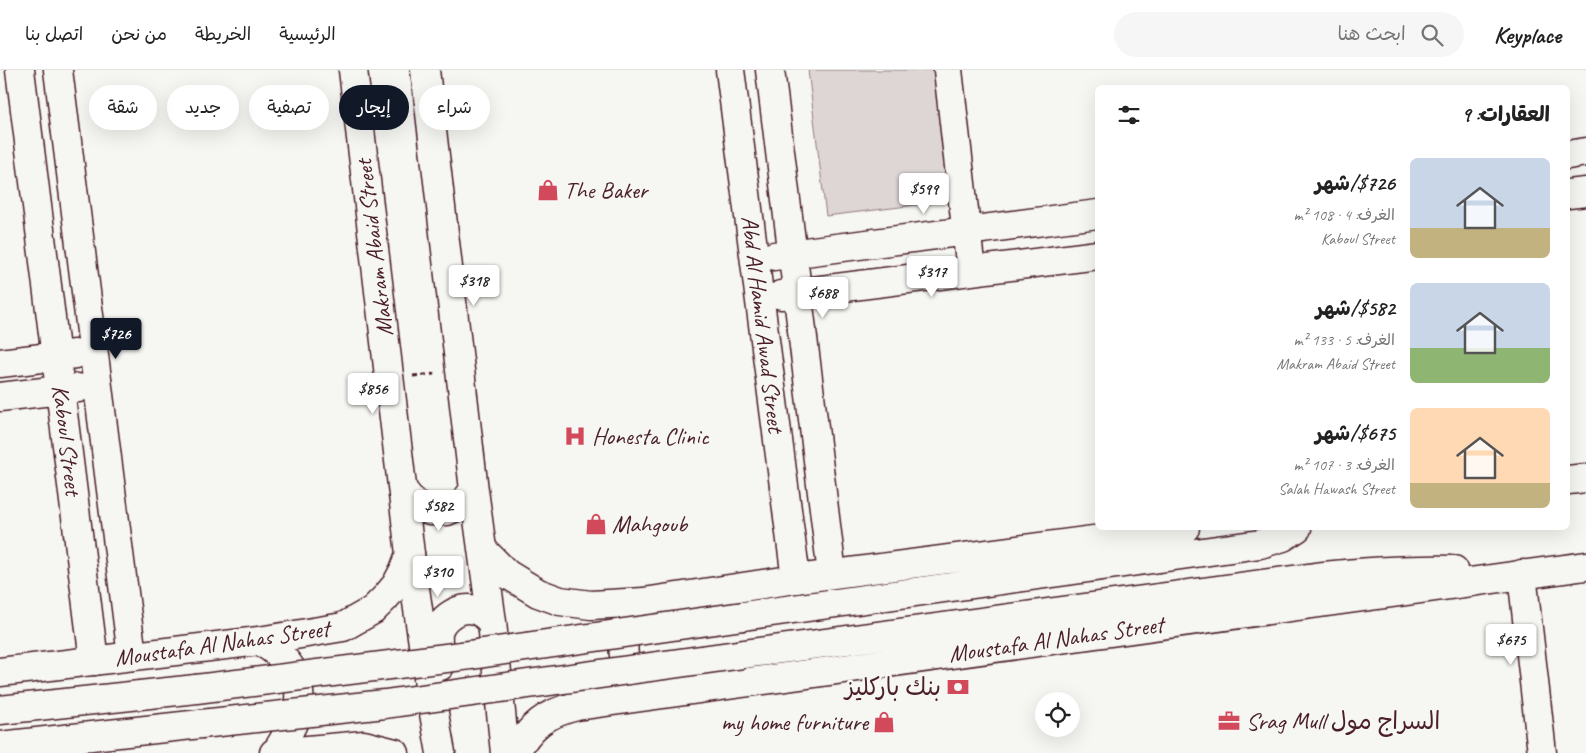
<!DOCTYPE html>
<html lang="ar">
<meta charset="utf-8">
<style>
:root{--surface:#fff;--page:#f6f6f6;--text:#222;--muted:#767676;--line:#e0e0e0;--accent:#111827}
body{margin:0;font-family:Caveat,"Playpen Sans Arabic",sans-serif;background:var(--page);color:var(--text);direction:rtl;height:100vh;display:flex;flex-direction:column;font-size:19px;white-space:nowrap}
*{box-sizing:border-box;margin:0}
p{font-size:16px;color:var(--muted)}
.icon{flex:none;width:28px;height:28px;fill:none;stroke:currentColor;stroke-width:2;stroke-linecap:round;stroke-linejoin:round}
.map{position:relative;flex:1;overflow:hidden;direction:ltr}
.sheet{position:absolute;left:1095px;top:15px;width:475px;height:445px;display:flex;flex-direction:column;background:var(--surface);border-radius:8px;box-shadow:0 5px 20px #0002;direction:rtl}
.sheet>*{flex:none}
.guide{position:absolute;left:15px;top:15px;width:475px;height:45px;direction:rtl;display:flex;gap:10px}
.tools{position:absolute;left:1035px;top:622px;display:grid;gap:10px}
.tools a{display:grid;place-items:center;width:45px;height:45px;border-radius:50%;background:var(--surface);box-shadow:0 5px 20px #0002;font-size:25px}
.price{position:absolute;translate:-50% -42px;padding:0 11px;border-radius:5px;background:#fff;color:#222;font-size:16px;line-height:32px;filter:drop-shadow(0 1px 2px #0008)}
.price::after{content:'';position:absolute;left:50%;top:30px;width:15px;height:11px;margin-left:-8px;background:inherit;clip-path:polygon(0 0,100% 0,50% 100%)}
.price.active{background:var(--accent);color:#fff}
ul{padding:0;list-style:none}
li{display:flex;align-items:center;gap:15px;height:125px;padding:0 20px}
li span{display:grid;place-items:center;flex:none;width:140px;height:100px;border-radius:8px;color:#555}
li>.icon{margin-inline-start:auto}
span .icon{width:60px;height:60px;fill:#fffc;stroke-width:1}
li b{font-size:21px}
h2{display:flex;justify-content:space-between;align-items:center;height:60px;padding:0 20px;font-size:21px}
.pill{padding:0 18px;border-radius:22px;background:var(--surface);box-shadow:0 5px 20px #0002;font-size:18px;line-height:45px}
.pill.active{background:var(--accent);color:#fff}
header{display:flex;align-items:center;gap:30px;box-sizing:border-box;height:70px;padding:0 25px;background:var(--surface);border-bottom:1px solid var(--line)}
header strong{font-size:24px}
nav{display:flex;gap:28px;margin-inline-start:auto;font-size:18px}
.search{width:350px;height:45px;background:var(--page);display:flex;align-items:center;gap:12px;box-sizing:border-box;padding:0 18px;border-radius:28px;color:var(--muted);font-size:19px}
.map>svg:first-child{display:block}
.grass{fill:#ddd6d5;stroke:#947a80}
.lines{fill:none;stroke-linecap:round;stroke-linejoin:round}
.street-casing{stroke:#4a1f2b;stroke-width:31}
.secondary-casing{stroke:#4a1f2b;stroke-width:31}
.primary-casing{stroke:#4a1f2b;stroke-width:31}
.path{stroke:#4a1f2b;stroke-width:3;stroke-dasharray:5 4;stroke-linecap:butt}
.street{stroke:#f6f6f2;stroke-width:28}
.secondary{stroke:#f6f6f2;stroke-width:28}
.primary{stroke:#f6f6f2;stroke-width:28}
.primary-bridge-casing{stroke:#4a1f2b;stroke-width:31;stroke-linecap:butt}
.primary-bridge{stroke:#f6f6f2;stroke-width:28}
.labels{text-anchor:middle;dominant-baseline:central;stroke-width:5;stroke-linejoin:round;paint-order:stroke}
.poi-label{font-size:24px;fill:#4a1f2b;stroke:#f6f6f2;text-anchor:start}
.street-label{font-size:24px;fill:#4a1f2b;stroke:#f6f6f2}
</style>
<header>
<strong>Keyplace</strong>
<div class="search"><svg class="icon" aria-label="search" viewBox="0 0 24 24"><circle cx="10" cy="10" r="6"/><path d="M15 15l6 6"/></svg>ابحث هنا</div>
<nav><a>الرئيسية</a><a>الخريطة</a><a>من نحن</a><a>اتصل بنا</a></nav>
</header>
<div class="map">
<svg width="1586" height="683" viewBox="0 0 1586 683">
<rect width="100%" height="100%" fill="#f6f6f2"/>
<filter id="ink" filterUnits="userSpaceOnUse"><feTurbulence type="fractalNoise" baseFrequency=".02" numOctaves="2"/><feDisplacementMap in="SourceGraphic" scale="10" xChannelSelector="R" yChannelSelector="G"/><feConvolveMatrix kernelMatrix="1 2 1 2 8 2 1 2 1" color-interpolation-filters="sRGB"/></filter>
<g filter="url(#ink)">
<!-- grass -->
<path class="grass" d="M808,0H957L974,128L826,146Z"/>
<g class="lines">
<!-- street casing -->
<g class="street-casing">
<path id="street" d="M20,0L94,591
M58,0L132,586
M730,0L796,509
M770,0L832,504
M948,0L971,201
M1568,85L1586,82
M1568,124L1586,122
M774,186L1098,144
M781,225L1098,185
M0,293L75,284
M0,327L78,318
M1522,504L1542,683"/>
</g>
<!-- secondary casing -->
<g class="secondary-casing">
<path id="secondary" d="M353,0L410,484L429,615L441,683
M425,0L474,420L492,552L505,683
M403,420L414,434L430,441H447L463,434L474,420
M440,596C440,586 437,573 438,563C441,547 460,536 475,540C482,542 487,547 492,552"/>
</g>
<!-- primary casing -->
<g class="primary-casing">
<path id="primary" d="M1568,410L1586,408
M483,480L507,504L538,523L560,531L591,535L644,532L796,509L1185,458
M635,542C618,568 620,597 640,620
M743,546L1260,474L1283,467L1297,458
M259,571C290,587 308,614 295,648C291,660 282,672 276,683
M744,584L1315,507C1362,502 1408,499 1454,500
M0,602L259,571L343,557L373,540L385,528L396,515L404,500L410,484
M0,640L196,619
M0,676L201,654
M274,683L364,675L395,683
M515,683C530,656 546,643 577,636L1586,496"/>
</g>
<!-- path -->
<path class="path" d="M413,306L435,304"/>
<!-- street -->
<use href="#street" class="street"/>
<!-- secondary -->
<use href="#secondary" class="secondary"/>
<!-- primary -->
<use href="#primary" class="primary"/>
<!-- primary-bridge casing -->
<g class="primary-bridge-casing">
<path id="primary-bridge" d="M196,619L470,585L743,546
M201,654L385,634L744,584"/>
</g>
<!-- primary-bridge -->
<use href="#primary-bridge" class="primary-bridge"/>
</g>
</g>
<!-- icons -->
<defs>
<g id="shop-bare" transform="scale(1.725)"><path d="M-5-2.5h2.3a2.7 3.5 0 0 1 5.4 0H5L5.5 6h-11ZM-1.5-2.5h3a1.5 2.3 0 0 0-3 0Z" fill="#d1495b" stroke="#f6f6f2" stroke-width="2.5" paint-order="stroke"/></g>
<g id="hospital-bare" transform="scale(1.725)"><path d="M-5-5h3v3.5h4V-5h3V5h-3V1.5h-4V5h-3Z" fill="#d1495b" stroke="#f6f6f2" stroke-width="2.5" paint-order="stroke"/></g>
<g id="bank-bare" transform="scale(1.725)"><path d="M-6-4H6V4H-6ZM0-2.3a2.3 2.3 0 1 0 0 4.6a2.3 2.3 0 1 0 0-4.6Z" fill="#d1495b" stroke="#f6f6f2" stroke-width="2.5" paint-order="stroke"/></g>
<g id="office-bare" transform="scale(1.725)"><path d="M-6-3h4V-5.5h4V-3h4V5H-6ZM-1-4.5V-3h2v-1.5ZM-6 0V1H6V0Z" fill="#d1495b" stroke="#f6f6f2" stroke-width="2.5" paint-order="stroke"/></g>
</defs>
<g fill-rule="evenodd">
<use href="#shop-bare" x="548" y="120"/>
<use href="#hospital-bare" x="575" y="366"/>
<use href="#shop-bare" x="596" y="454"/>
<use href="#bank-bare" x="958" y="617"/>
<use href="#office-bare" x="1229" y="651"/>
<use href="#shop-bare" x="884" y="652"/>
</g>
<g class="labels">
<!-- poi labels -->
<g class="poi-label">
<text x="564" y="120">The Baker</text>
<text x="592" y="366">Honesta Clinic</text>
<text x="612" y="454">Mahgoub</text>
<text x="941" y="617" text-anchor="end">بنك باركليز</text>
<text x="1246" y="651">Srag Mull السراج مول</text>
<text x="868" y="652" text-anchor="end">my home furniture</text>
</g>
<!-- street labels -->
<g class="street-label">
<text transform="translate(374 178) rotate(-97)">Makram Abaid Street</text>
<text transform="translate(763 254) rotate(83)">Abd Al Hamid Awad Street</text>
<text transform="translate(67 370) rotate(83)">Kaboul Street</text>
<text transform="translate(1056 569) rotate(-8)">Moustafa Al Nahas Street</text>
<text transform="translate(222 573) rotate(-8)">Moustafa Al Nahas Street</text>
</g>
</g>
</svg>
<div class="tools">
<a><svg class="icon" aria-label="locate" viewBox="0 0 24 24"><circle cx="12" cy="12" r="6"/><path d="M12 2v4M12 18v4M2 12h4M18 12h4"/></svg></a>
</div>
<b class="price" style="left:924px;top:145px">$599</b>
<b class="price" style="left:932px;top:228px">$317</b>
<b class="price" style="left:474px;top:237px">$318</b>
<b class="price" style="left:823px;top:249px">$688</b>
<b class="price active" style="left:116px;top:290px">$726</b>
<b class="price" style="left:373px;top:345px">$856</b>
<b class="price" style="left:439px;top:462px">$582</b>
<b class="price" style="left:438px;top:528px">$310</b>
<b class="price" style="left:1511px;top:596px">$675</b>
<div class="guide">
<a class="pill">شراء</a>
<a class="pill active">إيجار</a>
<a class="pill">تصفية</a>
<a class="pill">جديد</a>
<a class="pill">شقة</a>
</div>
<section class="sheet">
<h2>العقارات: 9<svg class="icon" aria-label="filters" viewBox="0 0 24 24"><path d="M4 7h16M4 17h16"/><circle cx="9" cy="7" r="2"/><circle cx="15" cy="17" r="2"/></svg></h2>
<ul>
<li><span style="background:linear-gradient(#c9d6e8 70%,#c2b280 0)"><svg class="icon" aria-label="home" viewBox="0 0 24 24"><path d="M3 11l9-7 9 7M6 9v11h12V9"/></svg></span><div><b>$726/شهر</b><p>الغرف: 4 · 108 m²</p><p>Kaboul Street</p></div></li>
<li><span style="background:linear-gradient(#c9d6e8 65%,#8fb573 0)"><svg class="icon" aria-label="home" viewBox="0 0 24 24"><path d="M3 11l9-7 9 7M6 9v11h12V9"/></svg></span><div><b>$582/شهر</b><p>الغرف: 5 · 133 m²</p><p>Makram Abaid Street</p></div></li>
<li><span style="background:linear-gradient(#ffd9b3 75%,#c2b280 0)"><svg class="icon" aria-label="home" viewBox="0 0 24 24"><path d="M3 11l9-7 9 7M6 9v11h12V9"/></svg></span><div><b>$675/شهر</b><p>الغرف: 3 · 107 m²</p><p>Salah Hawash Street</p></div></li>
</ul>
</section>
</div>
